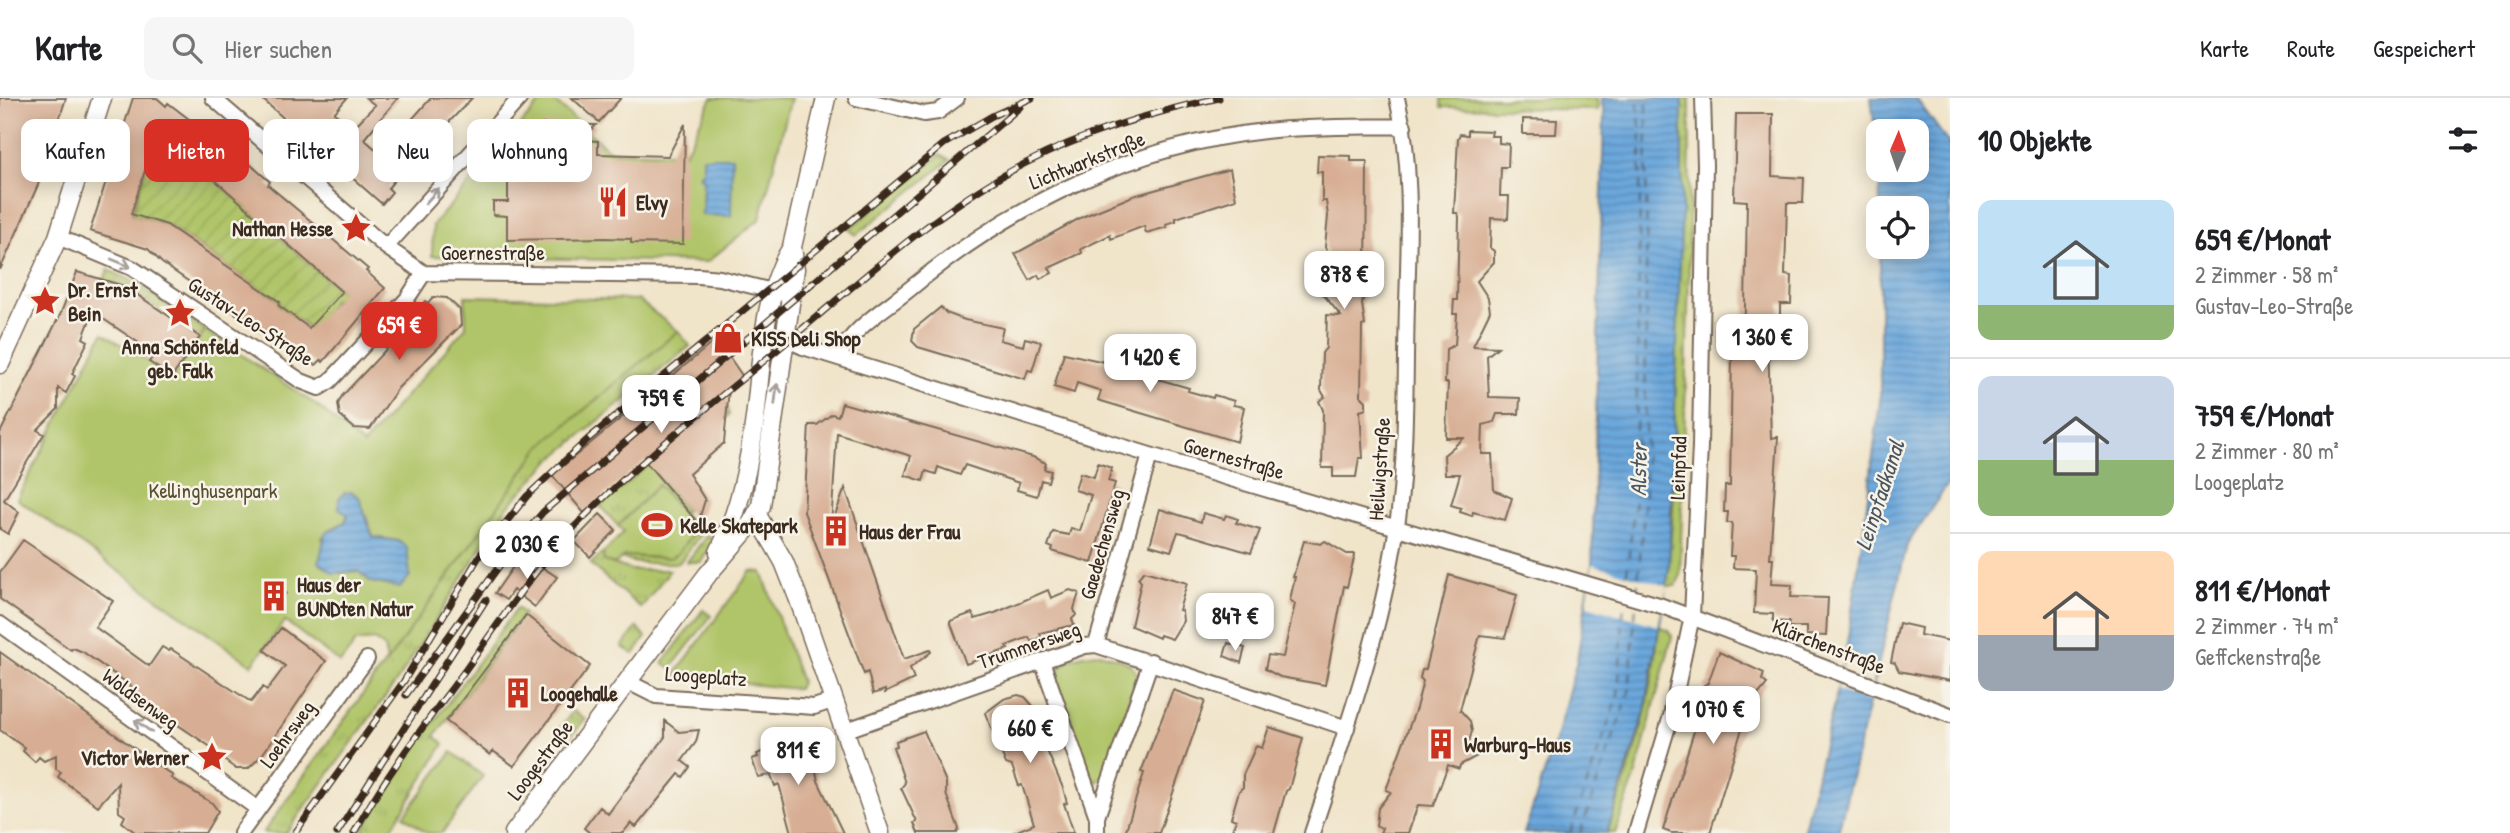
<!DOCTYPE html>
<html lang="de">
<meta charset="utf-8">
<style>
:root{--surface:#fff;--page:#f6f6f6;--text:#202124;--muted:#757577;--line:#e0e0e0;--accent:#d93025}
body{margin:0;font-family:"Patrick Hand",sans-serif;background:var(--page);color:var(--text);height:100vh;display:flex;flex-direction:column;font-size:26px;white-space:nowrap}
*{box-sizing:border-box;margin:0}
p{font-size:23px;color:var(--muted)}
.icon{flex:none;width:38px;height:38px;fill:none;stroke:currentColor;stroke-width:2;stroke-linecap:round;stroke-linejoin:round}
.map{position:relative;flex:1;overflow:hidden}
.side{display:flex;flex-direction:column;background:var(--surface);width:560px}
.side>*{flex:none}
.top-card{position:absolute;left:21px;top:21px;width:665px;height:63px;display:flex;gap:14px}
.needle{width:46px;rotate:2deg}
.controls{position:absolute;left:1866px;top:21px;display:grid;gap:14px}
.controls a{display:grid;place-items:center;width:63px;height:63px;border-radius:14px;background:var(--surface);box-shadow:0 4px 18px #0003;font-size:35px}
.price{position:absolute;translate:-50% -60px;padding:0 16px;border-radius:14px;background:#fff;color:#222;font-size:23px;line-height:46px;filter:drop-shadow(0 2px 4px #0008)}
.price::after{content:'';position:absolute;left:50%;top:42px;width:21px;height:16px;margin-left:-10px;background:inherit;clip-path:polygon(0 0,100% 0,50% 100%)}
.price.active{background:var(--accent);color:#fff}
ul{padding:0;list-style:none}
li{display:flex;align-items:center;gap:21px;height:175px;padding:0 28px}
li+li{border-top:2px solid var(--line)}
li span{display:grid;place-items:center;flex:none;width:196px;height:140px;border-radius:14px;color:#555}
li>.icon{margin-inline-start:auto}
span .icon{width:84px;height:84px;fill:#fffc;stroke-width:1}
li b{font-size:30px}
h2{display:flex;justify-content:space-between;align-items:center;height:84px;padding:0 28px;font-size:30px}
.tag{padding:0 24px;border-radius:14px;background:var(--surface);box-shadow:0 4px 18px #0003;font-size:24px;line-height:63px}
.tag.active{background:var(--accent);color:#fff}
header{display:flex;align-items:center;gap:42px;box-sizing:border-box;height:98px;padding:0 35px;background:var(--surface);border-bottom:2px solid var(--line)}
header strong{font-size:33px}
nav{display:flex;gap:38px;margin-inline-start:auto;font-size:24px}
.search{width:490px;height:63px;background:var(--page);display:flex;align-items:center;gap:18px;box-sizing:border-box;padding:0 24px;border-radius:14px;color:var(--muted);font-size:26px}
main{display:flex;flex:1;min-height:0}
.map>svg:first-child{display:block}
.grass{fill:url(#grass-tufts);stroke:#767844;stroke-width:2}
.park{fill:#b0c569;stroke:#767844;stroke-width:2;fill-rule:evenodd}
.garden{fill:url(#garden-furrows);stroke:#767844;stroke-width:2}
.water{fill:url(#water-rules);stroke:#53687d;stroke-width:2}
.pier{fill:#f0e4c9}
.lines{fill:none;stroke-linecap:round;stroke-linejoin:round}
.ferry{stroke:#4c5660;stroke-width:2;stroke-dasharray:9 7;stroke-linecap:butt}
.building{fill:#d7ad93;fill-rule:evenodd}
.minor-casing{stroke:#7a6b5a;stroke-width:18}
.tertiary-casing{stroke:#7a6b5a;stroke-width:21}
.minor{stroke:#fff;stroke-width:14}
.tertiary{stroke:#fff;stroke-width:18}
.rail-casing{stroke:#3b2a1e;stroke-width:7}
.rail{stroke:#f7f3e8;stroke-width:4.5;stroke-dasharray:13;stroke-linecap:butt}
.oneway{stroke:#a79f9a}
.labels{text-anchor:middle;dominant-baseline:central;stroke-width:5;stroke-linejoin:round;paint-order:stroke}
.street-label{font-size:21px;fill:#3b2a1e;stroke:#f7f3e8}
.poi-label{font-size:21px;font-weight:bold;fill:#3b2a1e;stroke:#f7f3e8;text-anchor:start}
.park-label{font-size:21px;fill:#585131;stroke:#f7f3e8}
.water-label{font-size:23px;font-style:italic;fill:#4c5660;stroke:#f7f3e8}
</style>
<header>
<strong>Karte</strong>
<div class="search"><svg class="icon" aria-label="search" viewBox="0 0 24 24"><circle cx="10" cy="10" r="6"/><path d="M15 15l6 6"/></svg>Hier suchen</div>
<nav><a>Karte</a><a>Route</a><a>Gespeichert</a></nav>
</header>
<main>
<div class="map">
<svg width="1950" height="735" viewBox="0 0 1950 735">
<defs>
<pattern id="grass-tufts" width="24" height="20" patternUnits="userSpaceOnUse" patternTransform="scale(1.75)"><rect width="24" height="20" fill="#b0c569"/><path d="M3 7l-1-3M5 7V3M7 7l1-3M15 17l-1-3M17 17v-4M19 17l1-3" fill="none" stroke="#98a95b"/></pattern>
<pattern id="garden-furrows" width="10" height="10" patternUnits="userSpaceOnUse" patternTransform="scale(1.75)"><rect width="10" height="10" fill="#b0c569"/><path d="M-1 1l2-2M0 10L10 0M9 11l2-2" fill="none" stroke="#98a95b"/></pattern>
<pattern id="water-rules" width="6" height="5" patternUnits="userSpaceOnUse" patternTransform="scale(1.75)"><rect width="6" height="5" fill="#6ba7dc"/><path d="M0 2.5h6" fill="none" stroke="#5988b2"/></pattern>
</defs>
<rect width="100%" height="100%" fill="#f7f3e8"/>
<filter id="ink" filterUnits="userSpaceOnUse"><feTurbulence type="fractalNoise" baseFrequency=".0143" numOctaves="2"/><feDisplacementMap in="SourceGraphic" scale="14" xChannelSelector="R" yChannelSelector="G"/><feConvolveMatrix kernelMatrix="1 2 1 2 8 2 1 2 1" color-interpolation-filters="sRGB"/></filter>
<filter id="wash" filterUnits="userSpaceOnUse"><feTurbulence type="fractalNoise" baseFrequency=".00686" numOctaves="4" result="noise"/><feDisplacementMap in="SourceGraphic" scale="28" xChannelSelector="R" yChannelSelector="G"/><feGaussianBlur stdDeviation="1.57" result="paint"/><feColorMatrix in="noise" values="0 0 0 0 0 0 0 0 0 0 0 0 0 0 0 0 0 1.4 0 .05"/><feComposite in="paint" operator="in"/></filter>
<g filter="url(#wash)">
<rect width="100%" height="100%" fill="#f0e4c9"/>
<!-- grass -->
<path class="grass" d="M1441,0H1597L1598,12L1442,9Z
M1682,0H1690L1689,176L1680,478L1676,488H1667L1673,411Z
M940,57L950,62L856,137L849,131Z
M678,233L690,248L551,362L507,409L399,580L286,735H263L541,348Z
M726,301L729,317L658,378L687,412L684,414L658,387L618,428L600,408Z
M697,430L701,435L679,465H636L621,460L624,458L670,459L678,455Z
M707,437L714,443L701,464H687Z
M603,455L604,463L631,472H670L641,510L590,466Z
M517,510L524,516L435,638L444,646L389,735H361L404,665Z
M703,512L711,518L671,570L663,565Z
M1658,528L1669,532L1672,539L1636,676L1615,735H1607C1630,668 1656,599 1658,528Z
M637,529L646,539L634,556L622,549Z
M573,613L585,621L572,637L565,638L558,633Z"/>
<!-- park -->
<path class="park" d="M544,0H551L610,53L685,55L712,0H791L760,121L707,164L432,158L433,127Z
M465,198L638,202L678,233L541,348L387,564L384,549L374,542L356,544L340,565L285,523L252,567L17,401L103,235L173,279L205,232L315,306L363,347L466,229ZM359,399L373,439L398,443L371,484L358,473L340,475L322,440L330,431L345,424L348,416L339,410Z
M658,387L697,430L678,455L670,460L624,458L615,466L604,463L603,455L624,434L618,428Z
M751,473L762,474L801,584L798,591L679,579L676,575Z
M1100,555C1114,560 1131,561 1137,577L1104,678L1097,684L1090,678L1056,581C1059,560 1082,556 1100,555Z
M452,654L483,678L442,735H427L404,718Z"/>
<!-- garden -->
<path class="garden" d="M153,48L185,55L338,191L346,194L333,203L311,231L278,207L280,204L167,127L134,117L132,115Z
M108,172L130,182L205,232L200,240L124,188L104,182Z"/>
<!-- water -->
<path class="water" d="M1601,0H1682V106L1669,472L1645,614L1607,735H1524L1556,640L1577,562L1592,466L1604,16Z
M1871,0H1916L1950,47V383L1907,447L1838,735H1803L1845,559L1864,429L1880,303V149H1916V110H1880L1879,72H1916V33H1878V57Z
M703,59H732L731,118L702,117L703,80L699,79L700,75L703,74Z
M352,394L359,399L373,439L398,443L407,449L410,478L400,490L371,484L358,473L333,475L319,464L325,436L345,424L348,417L339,410V400L344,395Z"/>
<!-- pier -->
<path class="pier" d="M1592,466L1667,488L1658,528L1587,507Z
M1845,559L1875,571L1868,603L1837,592Z"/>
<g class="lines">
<!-- ferry -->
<path class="ferry" d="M1625,492L1635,402L1641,37L1637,0
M1637,494L1645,400L1647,0
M1570,735L1618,597L1624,504
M1580,735L1629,594L1636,507"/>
</g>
<g id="blocks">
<!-- building -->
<path class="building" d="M0,0H66L38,87L0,172Z
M133,0H157L166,8L168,5L219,44L222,41L270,84L268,87L368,171L366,173L385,190L323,264L321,262L316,267L304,258L302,261L162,165L148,151L90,133ZM153,48L173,54L175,50L190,60L342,194L309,230L278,207L280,204L167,127L131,116Z
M261,0H347L334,15L354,29L375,7L366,0H398L364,41L381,56L431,0H472L398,78L388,90L392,94L382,106L323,54L327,50L301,27L297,32Z
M572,0H621L599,24Z
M1736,16H1773L1772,78L1804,80L1803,105H1787L1785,177L1792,178L1791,206H1780V244H1768L1771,340L1778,339L1770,460H1773L1771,486L1792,487L1791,499L1828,500L1826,538L1806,537V529H1788L1789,524L1773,523V516L1754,515L1756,471L1733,470L1734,458H1730L1732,425H1727L1728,414H1724L1725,388H1730L1732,255H1744L1746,160L1747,103L1734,102Z
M1523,21L1557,22L1556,36H1523Z
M543,26L596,27L583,42L598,43V56L668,58L685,26L683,146L631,145V141L605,140L507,142V118L493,117V104H508V64L542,65Z
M1468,32L1492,33L1491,38H1499V45L1509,46L1508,69H1501L1500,98H1509L1508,121L1491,120L1490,150L1494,153V164L1477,183L1488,200L1490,213L1473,248L1498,249L1487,258L1489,299L1520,300L1519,316H1497L1494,324L1483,327L1482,356H1492L1494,392L1512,400L1505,422L1473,414L1472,418L1460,414L1461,410L1451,407L1460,376H1445L1444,357L1464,340H1446L1448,285H1445L1446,251L1455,247L1457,216H1453L1454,202H1457L1459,119L1458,115H1454L1458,40L1460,36L1468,37Z
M1318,57L1351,58V63H1367L1366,187L1362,206L1365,227L1362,228L1361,298L1366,303V311L1360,313L1363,360H1359L1356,379H1333V370H1322L1323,312L1319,303L1325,299L1321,292L1322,255L1326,250L1327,217L1341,218L1323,196L1325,158L1328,155L1325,149L1328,118L1326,103H1322V74H1317Z
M1230,71L1236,101L1176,120V123L1166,126L1167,129L1146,135L1144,128L1111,141L1110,137L1081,151L1082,155L1049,170L1052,175L1040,181L1038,177L1030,182L1015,156L1082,119L1133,98Z
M77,174L124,188L200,239L172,279L149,264L155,256L93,214L83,240L88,243L72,276L75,278L66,295L58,290V311L37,332L44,336L4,402L19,414L8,436L0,431V335L60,217Z
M433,199L447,200L460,212L461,227L398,290L370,331L354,330L340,318L338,306L342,298L393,244L399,237L397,235L425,203L428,205Z
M941,209L946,215L965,222L1003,230L1000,242L1023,248L1025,240L1041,244L1032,273L1028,272L1025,281L918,249L912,243L914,231Z
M717,241L743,279L729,290L724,345L689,376L705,402L698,425L645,363L584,415L552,377Z
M1113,249L1125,253L1124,258L1151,265L1147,278L1189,290L1188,293L1213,300L1214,297L1234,303L1233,307L1244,309L1237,344L1098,302L1101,293L1077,285L1074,295L1054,289L1064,255L1109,265Z
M842,305L1033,359L1046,365L1044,371L1051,373L1048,384L1041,382L1037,398L1017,392L1019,385L965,367L960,377L938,369L936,376L926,373L923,383L905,377L911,358L837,335L831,428L845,390L904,561L930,552L931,554L910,570L914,581L885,595V592L873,596L868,574L864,576L804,414L809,327H817L832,316L838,318Z
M1098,365L1112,370L1108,383L1115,385L1092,465L1052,453L1053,450L1048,448L1053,434L1069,437L1071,430L1080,433L1091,397L1075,392L1080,375L1094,379Z
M1160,411L1201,424L1203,415L1224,421L1226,417L1238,421L1236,425L1260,432L1251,455L1183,435L1178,434L1171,453L1150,447Z
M600,416L616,432L590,459L574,443Z
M23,442L113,503L95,529L149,568L162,549L169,553L171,551L251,604L263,589L267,592L285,568L264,552L281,530L326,563L262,657L248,671H236L220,659L221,656L135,598L129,590L131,588L83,554L73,550L71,552L0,501V474Z
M1304,443L1321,446L1325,443L1347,456H1355L1347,489L1344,488L1325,587L1280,579L1265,571L1268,557L1283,559L1295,506L1290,502L1295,479H1293Z
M522,456L557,479L535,509L513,492L506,502L495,495Z
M1144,473L1187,485L1179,512L1182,513L1183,523L1172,541L1160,537L1159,540L1131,528L1141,484L1138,480Z
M1449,477L1517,497L1505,540L1480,537L1460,612L1470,623L1472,633L1469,644L1477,658L1460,667L1459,671L1448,667L1433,708L1418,707L1408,735H1380L1382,730L1376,728L1378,710L1391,694L1386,692L1416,610L1423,583L1420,580L1422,572L1426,571Z
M273,485L286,495L275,510L262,500Z
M1048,492L1051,500L1070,492L1079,495L1074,511L1076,517L1072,521L1074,527L1040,535L1041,539L1031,543L1029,539L1006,548L1008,551L966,566L950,523L972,515L975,521L995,515Z
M526,517L590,568L514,668L493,653L490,657L446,623Z
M1899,525L1921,530L1920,537L1950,543V583L1899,573L1895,565L1891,564Z
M1228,545L1245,550L1241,565L1224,558Z
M0,554L173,678L171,680L212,705L218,713L205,735H136L122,724L125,718L119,714L118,685L98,708L58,679L61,674L56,671V657L44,663L39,659L35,664L23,653L25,650L0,632Z
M1719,554L1764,575L1762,582L1767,586L1749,608L1710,735H1671L1663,732L1707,592L1703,588L1708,585Z
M1173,592L1205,603L1159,735H1125L1144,675L1141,674Z
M1018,597L1025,599L1034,609L1036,627L1063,690L1067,705L1064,706L1074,735H1012L1034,726L1022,687L1019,688L1012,668L1006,666L985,615L1004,601Z
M665,623L679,634L699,632L696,644L682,663L690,669L683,679L679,676L636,729L631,725L623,735H590L584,730L600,709L608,716L665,639Z
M1269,629L1303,640L1289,691L1286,693L1274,735H1231L1236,722L1231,720L1239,693L1243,689V677L1256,648L1262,650Z
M924,633L946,684V696L959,731L957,735H918L914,725L917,724L901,690L905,685L893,649L897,648L896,643Z
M802,640L803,643L809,641L818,683L843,735H792L779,686L775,688L771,677L758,679L752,661L758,659L757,656L792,641L793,643Z"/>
</g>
</g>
<g filter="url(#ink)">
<use href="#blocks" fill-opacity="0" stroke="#7a6b5a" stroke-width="2"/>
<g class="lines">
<!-- minor casing -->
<g class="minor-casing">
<path id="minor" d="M213,0L386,149L424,175L699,178L720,180L784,196
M856,0L924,16L938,14L957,0
M58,139L132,170L301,283L319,290L330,283L407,201L424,175
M386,149L520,0
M766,232L803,249L1150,357L1662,508L1950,617
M839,259C851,230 887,210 911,190C1012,106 1134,47 1265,33C1311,28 1358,29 1404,28
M0,526L258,711
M1096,547L1150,357
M1042,563L1097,719
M628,584L656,598L814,609L832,603
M844,633L1085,548L1096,547L1347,630
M241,735L367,561
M1097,735V719L1151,563
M1312,735C1347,629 1385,524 1399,413C1407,344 1405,275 1407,206C1409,137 1413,68 1397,0
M1636,735L1671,618L1692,518L1700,348L1705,67L1703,0"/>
</g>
<!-- tertiary casing -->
<g class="tertiary-casing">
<path id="tertiary" d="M0,266L58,139L102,0
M757,417L784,464L799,502L880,735
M719,454C740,411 749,367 755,320C762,265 762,197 792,149
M514,735L708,476L751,426L761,408L795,171L792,149L826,0"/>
</g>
<!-- minor -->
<use href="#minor" class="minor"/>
<!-- tertiary -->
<use href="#tertiary" class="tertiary"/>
<!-- rail casing -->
<g class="rail-casing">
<path id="rail" d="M406,597L513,449L543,414L1020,9
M295,735L404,583L480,457L527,398L588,341L944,46L992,18L1032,0
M337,735L486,502
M354,735C385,677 427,624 466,571C503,519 539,464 584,419C651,352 729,293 801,232C873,172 942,108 1026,65C1087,34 1152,14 1219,0"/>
</g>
<!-- rail -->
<use href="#rail" class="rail"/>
</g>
<!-- one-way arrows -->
<defs><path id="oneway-shaft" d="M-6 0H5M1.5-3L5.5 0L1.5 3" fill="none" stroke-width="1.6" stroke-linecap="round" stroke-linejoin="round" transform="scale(1.75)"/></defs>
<g class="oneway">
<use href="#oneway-shaft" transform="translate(432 98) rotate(-48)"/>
<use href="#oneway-shaft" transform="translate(121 165) rotate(22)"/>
<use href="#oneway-shaft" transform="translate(776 296) rotate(-83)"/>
<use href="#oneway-shaft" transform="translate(143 628) rotate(-144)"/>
</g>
</g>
<!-- icons -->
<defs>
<g id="restaurant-bare" transform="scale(2.415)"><path d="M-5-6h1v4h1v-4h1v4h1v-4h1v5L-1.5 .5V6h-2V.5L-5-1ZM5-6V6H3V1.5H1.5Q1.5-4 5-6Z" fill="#c8321e" stroke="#f7f3e8" stroke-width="2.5" paint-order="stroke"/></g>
<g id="sight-bare" transform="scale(2.415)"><path d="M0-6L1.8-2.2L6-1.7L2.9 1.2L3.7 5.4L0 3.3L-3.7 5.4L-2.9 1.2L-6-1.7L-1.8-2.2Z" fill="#c8321e" stroke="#f7f3e8" stroke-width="2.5" paint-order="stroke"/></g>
<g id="shop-bare" transform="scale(2.415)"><path d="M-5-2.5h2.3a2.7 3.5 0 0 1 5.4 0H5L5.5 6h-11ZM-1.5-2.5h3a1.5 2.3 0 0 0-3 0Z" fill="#c8321e" stroke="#f7f3e8" stroke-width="2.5" paint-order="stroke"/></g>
<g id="stadium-bare" transform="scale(2.415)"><path d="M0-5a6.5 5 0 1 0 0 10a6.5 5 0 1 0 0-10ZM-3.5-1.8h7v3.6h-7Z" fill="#c8321e" stroke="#f7f3e8" stroke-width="2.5" paint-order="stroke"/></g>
<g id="building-bare" transform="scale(2.415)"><path d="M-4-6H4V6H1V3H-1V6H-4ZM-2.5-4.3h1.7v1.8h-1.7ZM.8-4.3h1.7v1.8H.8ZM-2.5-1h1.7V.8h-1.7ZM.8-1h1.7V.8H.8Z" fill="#c8321e" stroke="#f7f3e8" stroke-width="2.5" paint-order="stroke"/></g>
</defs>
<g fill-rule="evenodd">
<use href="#restaurant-bare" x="613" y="104"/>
<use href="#sight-bare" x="356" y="130"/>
<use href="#sight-bare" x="45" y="203"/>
<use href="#sight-bare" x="180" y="215"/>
<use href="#shop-bare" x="728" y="240"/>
<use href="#stadium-bare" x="657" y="427"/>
<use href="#building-bare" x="836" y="433"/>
<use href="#building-bare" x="274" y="498"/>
<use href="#building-bare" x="518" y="595"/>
<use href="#building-bare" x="1441" y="646"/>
<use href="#sight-bare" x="212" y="659"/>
</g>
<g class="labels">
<!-- street labels -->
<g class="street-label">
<text transform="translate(1087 62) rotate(-22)">Lichtwarkstraße</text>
<text x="493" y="154">Goernestraße</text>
<text transform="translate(251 223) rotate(33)">Gustav-Leo-Straße</text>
<text transform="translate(1234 360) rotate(16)">Goernestraße</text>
<text transform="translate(1678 370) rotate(-88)">Leinpfad</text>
<text transform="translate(1379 371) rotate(-86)">Heilwigstraße</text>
<text transform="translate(1102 446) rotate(-74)">Gaedechensweg</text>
<text transform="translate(1029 547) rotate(-19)">Trummersweg</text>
<text transform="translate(1829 548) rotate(21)">Klärchenstraße</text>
<text transform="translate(706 578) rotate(4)">Loogeplatz</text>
<text transform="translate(141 601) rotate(36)">Woldsenweg</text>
<text transform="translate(287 636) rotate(-54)">Loehrsweg</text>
<text transform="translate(540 662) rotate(-53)">Loogestraße</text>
</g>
<!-- poi labels -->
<g class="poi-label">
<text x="636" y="104">Elvy</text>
<text x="333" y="130" text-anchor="end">Nathan Hesse</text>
<text x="68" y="191">Dr. Ernst<tspan x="68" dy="24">Bein</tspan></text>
<text x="751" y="240">KISS Deli Shop</text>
<text x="180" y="248" text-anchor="middle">Anna Schönfeld<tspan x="180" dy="24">geb. Falk</tspan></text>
<text x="680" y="427">Kelle Skatepark</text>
<text x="859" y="433">Haus der Frau</text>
<text x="297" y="486">Haus der<tspan x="297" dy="24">BUNDten Natur</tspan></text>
<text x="541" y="595">Loogehalle</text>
<text x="1464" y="646">Warburg-Haus</text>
<text x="189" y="659" text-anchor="end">Victor Werner</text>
</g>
<!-- park labels -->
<g class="park-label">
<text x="213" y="392">Kellinghusenpark</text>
</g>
<!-- water labels -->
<g class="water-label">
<text transform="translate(1638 372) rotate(-89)">Alster</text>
<text transform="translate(1879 397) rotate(-72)">Leinpfadkanal</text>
</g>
</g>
</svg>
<div class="controls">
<a><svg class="needle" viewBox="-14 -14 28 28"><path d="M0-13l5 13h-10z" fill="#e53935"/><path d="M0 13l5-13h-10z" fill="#757577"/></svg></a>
<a><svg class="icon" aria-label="locate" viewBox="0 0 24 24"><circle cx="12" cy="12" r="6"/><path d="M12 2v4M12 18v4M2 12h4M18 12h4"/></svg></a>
</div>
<b class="price" style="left:1344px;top:213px">878 €</b>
<b class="price active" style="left:399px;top:264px">659 €</b>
<b class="price" style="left:1762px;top:276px">1 360 €</b>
<b class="price" style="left:1150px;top:296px">1 420 €</b>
<b class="price" style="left:661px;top:337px">759 €</b>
<b class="price" style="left:527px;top:483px">2 030 €</b>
<b class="price" style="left:1235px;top:555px">847 €</b>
<b class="price" style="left:1713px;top:648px">1 070 €</b>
<b class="price" style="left:1030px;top:667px">660 €</b>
<b class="price" style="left:798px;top:689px">811 €</b>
<div class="top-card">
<a class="tag">Kaufen</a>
<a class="tag active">Mieten</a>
<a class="tag">Filter</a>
<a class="tag">Neu</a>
<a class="tag">Wohnung</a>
</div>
</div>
<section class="side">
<h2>10 Objekte<svg class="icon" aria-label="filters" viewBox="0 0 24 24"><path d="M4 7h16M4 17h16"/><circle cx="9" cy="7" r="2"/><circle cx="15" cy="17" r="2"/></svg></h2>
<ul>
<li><span style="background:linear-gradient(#bfe0f5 75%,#8fb573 0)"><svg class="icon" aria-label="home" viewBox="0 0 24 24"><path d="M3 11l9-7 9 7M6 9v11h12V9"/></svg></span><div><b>659 €/Monat</b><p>2 Zimmer · 58 m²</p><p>Gustav-Leo-Straße</p></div></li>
<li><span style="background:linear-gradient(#c9d6e8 60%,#8fb573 0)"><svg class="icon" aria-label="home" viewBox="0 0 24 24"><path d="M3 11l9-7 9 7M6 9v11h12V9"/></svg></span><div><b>759 €/Monat</b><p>2 Zimmer · 80 m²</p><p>Loogeplatz</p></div></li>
<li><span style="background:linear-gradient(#ffd9b3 60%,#9aa5b1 0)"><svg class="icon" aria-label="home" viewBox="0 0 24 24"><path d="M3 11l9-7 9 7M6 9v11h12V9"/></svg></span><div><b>811 €/Monat</b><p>2 Zimmer · 74 m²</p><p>Geffckenstraße</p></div></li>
</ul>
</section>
</main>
